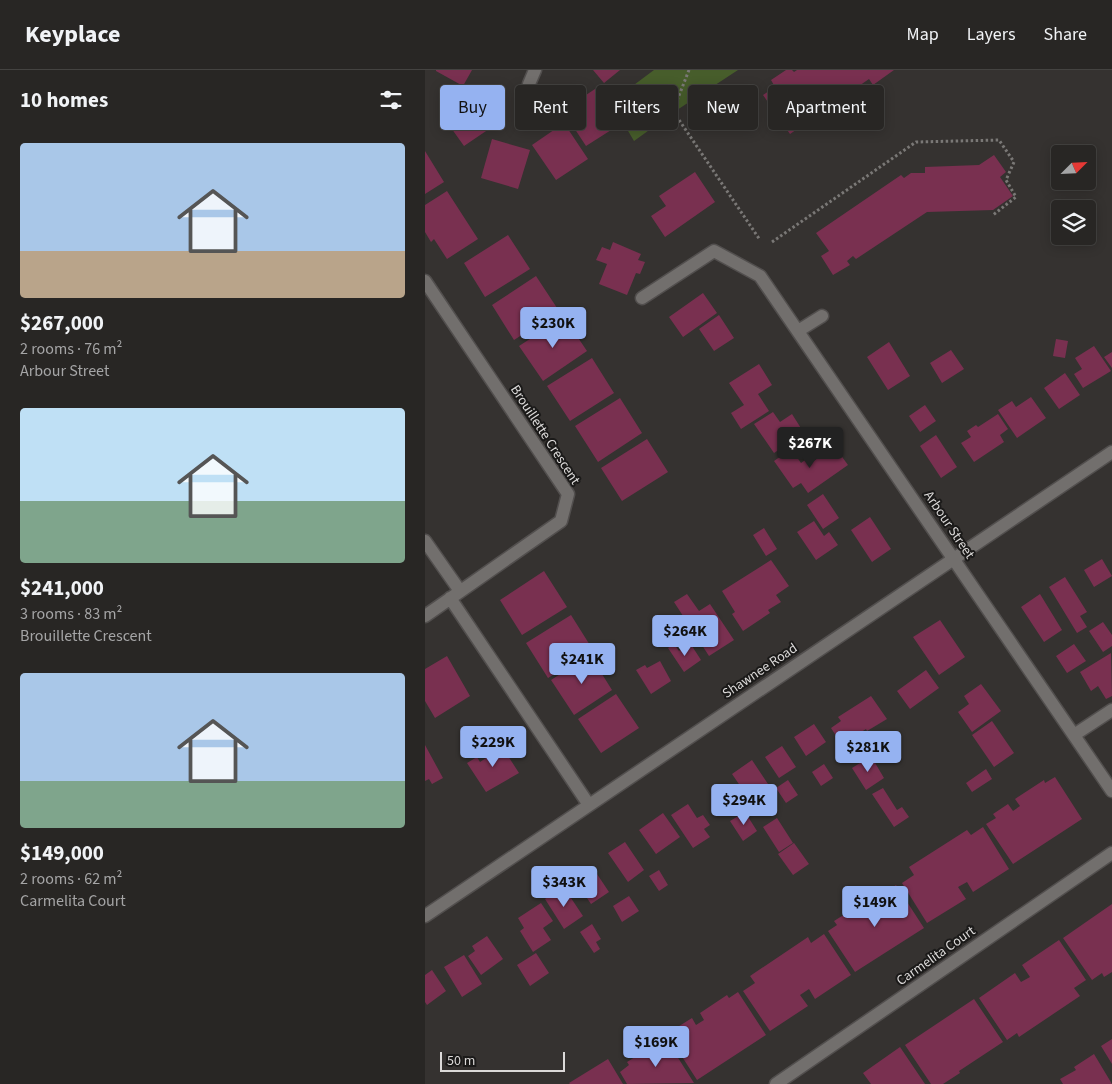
<!DOCTYPE html>
<meta charset="utf-8">
<style>
:root{--surface:#282624;--page:#343231;--text:#f1f3f6;--muted:#a5a5a6;--line:#444341;--accent:#95b2f1}
body{margin:0;font-family:"Source Sans 3",sans-serif;background:var(--page);color:var(--text);height:100vh;display:flex;flex-direction:column;font-size:19px;white-space:nowrap}
*{box-sizing:border-box;margin:0}
p{font-size:16px;color:var(--muted)}
.icon{flex:none;width:28px;height:28px;fill:none;stroke:currentColor;stroke-width:2;stroke-linecap:round;stroke-linejoin:round}
.map{position:relative;flex:1;overflow:hidden}
.sheet{display:flex;flex-direction:column;background:var(--surface);width:425px}
.sheet>*{flex:none}
.banner{position:absolute;left:15px;top:15px;width:475px;height:45px;display:flex;gap:10px}
.needle{width:32px;rotate:66deg}
.tools{position:absolute;left:626px;top:75px;display:grid;gap:10px}
.tools a{display:grid;place-items:center;width:45px;height:45px;border-radius:5px;background:var(--surface);box-shadow:0 2px 12px #0003,0 0 0 1px var(--line);font-size:25px}
.scale{position:absolute;left:15px;bottom:12px;width:125px;box-sizing:border-box;padding-left:5px;border:2px solid #dcdad9;border-top:0;font-size:14px;line-height:18px;white-space:nowrap;color:#dcdad9;-webkit-text-stroke:4px #1b1a19;paint-order:stroke}
.price{position:absolute;translate:-50% -42px;padding:0 11px;border-radius:5px;background:var(--accent);color:#111;font-size:16px;line-height:32px;filter:drop-shadow(0 1px 2px #0008)}
.price::after{content:'';position:absolute;left:50%;top:30px;width:15px;height:11px;margin-left:-8px;background:inherit;clip-path:polygon(0 0,100% 0,50% 100%)}
.price.on{background:#222;color:#fff}
ul{padding:0;list-style:none}
li{display:grid;align-content:center;gap:10px;height:265px;padding:0 20px}
li span{display:grid;place-items:center;height:155px;border-radius:5px;color:#555}
li>.icon{margin-inline-start:auto}
span .icon{width:90px;height:90px;fill:#fffc;stroke-width:1}
li b{font-size:21px}
h2{display:flex;justify-content:space-between;align-items:center;height:60px;padding:0 20px;font-size:21px}
.pill{padding:0 18px;border-radius:5px;background:var(--surface);box-shadow:0 2px 12px #0003,0 0 0 1px var(--line);font-size:18px;line-height:45px}
.pill.on{background:var(--accent);color:#111}
header{display:flex;align-items:center;gap:30px;box-sizing:border-box;height:70px;padding:0 25px;background:var(--surface);border-bottom:1px solid var(--line)}
header strong{font-size:24px}
nav{display:flex;gap:28px;margin-inline-start:auto;font-size:18px}
main{display:flex;flex:1;min-height:0}
.map>svg:first-child{display:block}
.green{fill:#475d2b}
.building{fill:#793050}
.lines{fill:none;stroke-linecap:round;stroke-linejoin:round}
.minor-casing{stroke:#524f4e;stroke-width:15}
.path{stroke:#7a7876;stroke-width:3;stroke-dasharray:2.5 2.5;stroke-linecap:butt}
.minor{stroke:#726f6d;stroke-width:12}
.labels{text-anchor:middle;dominant-baseline:central;stroke-width:4;stroke-linejoin:round;paint-order:stroke}
.street-label{font-size:14px;fill:#dcdad9;stroke:#1b1a19}
</style>
<header>
<strong>Keyplace</strong>
<nav><a>Map</a><a>Layers</a><a>Share</a></nav>
</header>
<main>
<section class="sheet">
<h2>10 homes<svg class="icon" aria-label="filters" viewBox="0 0 24 24"><path d="M4 7h16M4 17h16"/><circle cx="9" cy="7" r="2"/><circle cx="15" cy="17" r="2"/></svg></h2>
<ul>
<li><span style="background:linear-gradient(#a9c7e8 70%,#b9a48a 0)"><svg class="icon" aria-label="home" viewBox="0 0 24 24"><path d="M3 11l9-7 9 7M6 9v11h12V9"/></svg></span><div><b>$267,000</b><p>2 rooms · 76 m²</p><p>Arbour Street</p></div></li>
<li><span style="background:linear-gradient(#bfe0f5 60%,#7fa58c 0)"><svg class="icon" aria-label="home" viewBox="0 0 24 24"><path d="M3 11l9-7 9 7M6 9v11h12V9"/></svg></span><div><b>$241,000</b><p>3 rooms · 83 m²</p><p>Brouillette Crescent</p></div></li>
<li><span style="background:linear-gradient(#a9c7e8 70%,#7fa58c 0)"><svg class="icon" aria-label="home" viewBox="0 0 24 24"><path d="M3 11l9-7 9 7M6 9v11h12V9"/></svg></span><div><b>$149,000</b><p>2 rooms · 62 m²</p><p>Carmelita Court</p></div></li>
</ul>
</section>
<div class="map">
<svg width="687" height="1014" viewBox="0 0 687 1014">
<rect width="100%" height="100%" fill="#353230"/>
<!-- green -->
<path class="green" d="M229,0H313L252,40L209,71L186,32Z"/>
<!-- building -->
<path class="building" d="M11,0H47L38,16L11,1Z
M168,0H195L179,13Z
M361,0H367L369,2L372,0H469L448,15L444,9L418,27L421,32L411,39L407,33L394,42L399,49L381,61L378,55L365,64L338,25L350,17L346,10Z
M170,19L194,55L161,76L140,44L149,39L146,35Z
M42,21L67,57L39,76L14,41Z
M139,53L163,89L131,110L107,75Z
M67,69L105,80L93,119L56,108Z
M0,81L19,112L0,124Z
M569,85L581,102L575,107L588,126L568,140L502,142L431,189L428,186L422,191L425,195L408,205L396,186L404,181L391,163L476,105L479,108L486,103H500V97L554,95Z
M270,102L290,132L240,167L226,146L241,136L234,126Z
M22,121L53,169L22,189L9,169L6,172L0,162V135Z
M83,165L105,199L60,227L39,193Z
M188,172L216,184L213,190L220,192L215,204L211,203L202,225L174,214L182,194L171,190L177,177L185,180Z
M111,206L134,241L89,270L67,235Z
M278,223L292,243L258,267L244,247Z
M294,245L309,268L289,281L274,259Z
M139,247L162,281L118,311L94,276Z
M631,269L643,271L640,288L628,286Z
M464,272L485,306L463,320L442,287Z
M669,276L686,301L658,318L649,304L657,299L650,288Z
M526,280L539,299L517,313L505,293Z
M687,282V298L679,287Z
M167,288L189,323L145,351L122,316Z
M334,294L347,315L333,324L344,341L316,359L306,343L319,335L304,313Z
M640,303L655,325L634,339L619,318Z
M606,327L621,348L592,368L573,340L587,331L591,337Z
M195,328L217,363L173,392L150,356Z
M500,335L511,351L495,362L484,346Z
M348,342L355,352L367,344L379,363L349,383L329,354Z
M573,344L583,359L575,365L579,372L549,392L536,373L546,367L542,361L551,355L553,357Z
M511,365L532,397L516,408L495,376Z
M222,369L243,402L197,431L176,398Z
M366,379L376,393L383,388L386,393L400,383L403,387L412,380L423,395L383,423L376,413L368,418L349,391Z
M398,424L414,448L398,459L382,435Z
M445,447L466,479L447,492L426,460Z
M389,451L399,466L404,462L413,475L391,490L372,462Z
M339,458L352,479L341,486L328,465Z
M677,489L687,506L669,517L659,500Z
M346,490L364,516L351,525L356,532L343,540L345,543L318,561L307,544L310,542L297,521Z
M119,501L142,537L97,565L75,530Z
M640,507L662,542L655,546L662,557L652,563L624,517Z
M262,524L274,541L285,534L309,570L284,586L249,532Z
M615,524L637,560L619,572L596,537Z
M146,545L168,580L123,608L101,573Z
M515,550L540,587L514,605L488,567Z
M245,552L251,561L239,569L233,561Z
M678,552L687,565V576L678,582L664,561Z
M265,573L276,590L259,602L243,578L249,574L254,581Z
M649,574L661,591L642,603L631,586Z
M686,583L687,626L681,629L673,616L666,621L655,602Z
M165,585L187,620L149,645L126,610Z
M22,586L45,626L10,648L0,631V599Z
M235,591L246,611L226,624L211,600L220,595L222,598Z
M501,600L514,618L485,639L472,621Z
M556,614L576,641L547,662L533,642L544,634L539,626Z
M191,624L214,658L176,683L153,649Z
M446,626L462,649L442,661L441,659L430,666L434,673L421,681L406,658L416,651L413,647Z
M567,651L589,683L569,697L547,665Z
M389,654L401,672L381,686L369,667Z
M74,672L94,703L61,722L42,693L52,687L55,692L64,686L61,680Z
M0,675L18,708L7,714L4,709L0,711Z
M357,676L371,697L354,708L340,687Z
M446,686L459,708L441,720L427,698Z
M327,690L351,726L331,739L307,704Z
M399,694L408,708L396,716L387,702Z
M561,699L567,709L547,722L541,713Z
M630,707L657,749L588,794L561,754L571,748L568,744L583,734L588,741L595,736L590,729L619,710L620,713Z
M363,710L373,725L361,733L351,718Z
M458,718L472,740L477,737L484,747L469,757L447,724Z
M263,734L272,748L278,745L285,755L279,759L285,767L268,778L246,745Z
M320,742L332,761L318,771L305,751Z
M238,743L255,767L231,784L214,760Z
M352,748L368,773L354,782L338,757Z
M558,757L584,799L548,822L542,812L533,817L541,829L502,853L477,813L489,805L484,797L542,760L546,765Z
M200,772L219,800L203,812L183,783Z
M369,773L384,794L368,805L353,784Z
M168,798L184,822L166,834L150,810Z
M234,800L243,815L234,821L224,806Z
M471,815L499,858L430,902L403,861L412,855L409,851L425,841L430,848L437,843L433,836L460,818L462,821Z
M138,816L158,846L139,859L120,829Z
M204,826L214,841L197,852L188,836Z
M116,833L128,851L118,858L126,870L108,882L95,861L99,858L93,848Z
M687,834V902L679,907L677,903L667,910L638,868Z
M167,854L176,869L171,872L175,879L169,883L155,862Z
M399,864L426,905L390,929L384,919L375,925L383,936L345,961L318,921L330,913L325,906L383,867L386,873Z
M62,866L78,889L56,905L43,886L50,881L47,876Z
M634,870L661,910L649,918L655,926L594,967L592,963L582,970L554,928L590,903L596,912L605,907L597,895Z
M111,883L124,903L105,916L92,895Z
M39,885L57,914L37,927L19,897Z
M7,900L21,921L2,935L0,932V905Z
M313,922L341,965L272,1010L245,968L254,962L251,958L267,948L271,955L279,950L275,943L302,925L304,928Z
M549,929L578,972L534,1001L535,1003L518,1014H506L480,975Z
M687,969V994L676,976Z
M243,972L269,1013L202,1014L195,1002L204,995L202,992L229,975L232,980Z
M475,977L500,1014H446L438,1003Z
M669,984L687,1014H638L635,1009L651,1000L649,997Z
M183,989L198,1014H145L144,1013Z"/>
<g class="lines">
<!-- minor casing -->
<g class="minor-casing">
<path id="minor" d="M104,14L110,0
M0,211L143,424L136,451L0,546
M217,228L289,181L335,206L687,721
M373,261L397,246
M0,471L35,521
M25,528L164,735
M649,665L687,640
M0,846L687,382
M351,1014L687,783"/>
</g>
<!-- path -->
<path class="path" d="M264,0L248,41L335,170
M347,172L491,72L574,70L589,92L581,110L591,127L568,145"/>
<!-- minor -->
<use href="#minor" class="minor"/>
</g>
<g class="labels">
<!-- street labels -->
<g class="street-label">
<text transform="translate(120 365) rotate(57)">Brouillette Crescent</text>
<text transform="translate(524 455) rotate(56)">Arbour Street</text>
<text transform="translate(335 601) rotate(-34)">Shawnee Road</text>
<text transform="translate(511 886) rotate(-35)">Carmelita Court</text>
</g>
</g>
</svg>
<div class="tools">
<a><svg class="needle" viewBox="-14 -14 28 28"><path d="M0-13l5 13h-10z" fill="#e53935"/><path d="M0 13l5-13h-10z" fill="#a5a5a6"/></svg></a>
<a><svg class="icon" aria-label="layers" viewBox="0 0 24 24"><path d="M12 4l9 5-9 5-9-5zM3 14l9 5 9-5"/></svg></a>
</div>
<div class="scale">50 m</div>
<b class="price" style="left:128px;top:279px">$230K</b>
<b class="price on" style="left:385px;top:399px">$267K</b>
<b class="price" style="left:260px;top:587px">$264K</b>
<b class="price" style="left:157px;top:615px">$241K</b>
<b class="price" style="left:68px;top:698px">$229K</b>
<b class="price" style="left:443px;top:703px">$281K</b>
<b class="price" style="left:319px;top:756px">$294K</b>
<b class="price" style="left:139px;top:838px">$343K</b>
<b class="price" style="left:450px;top:858px">$149K</b>
<b class="price" style="left:231px;top:998px">$169K</b>
<div class="banner">
<a class="pill on">Buy</a>
<a class="pill">Rent</a>
<a class="pill">Filters</a>
<a class="pill">New</a>
<a class="pill">Apartment</a>
</div>
</div>
</main>
